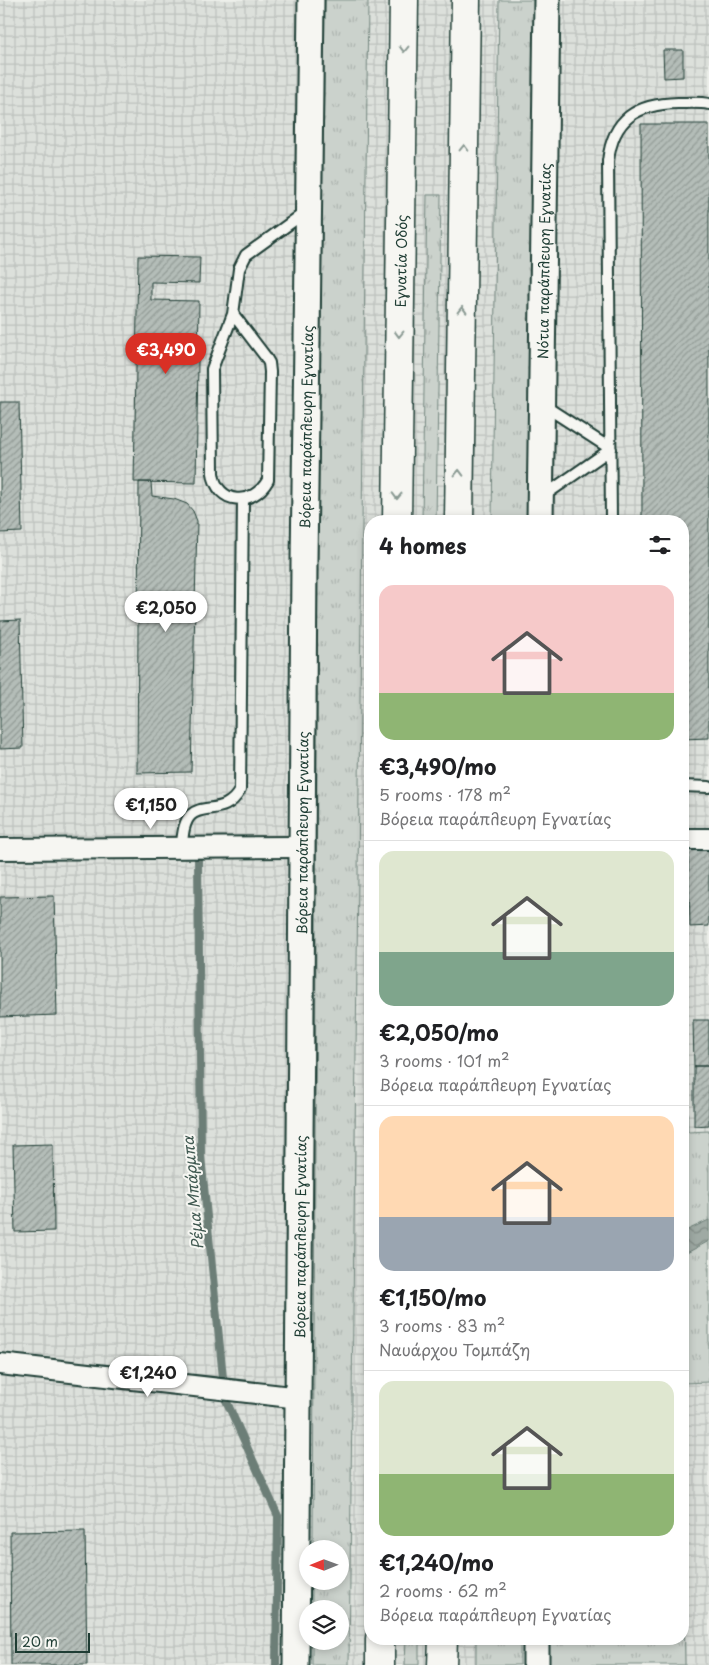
<!DOCTYPE html>
<meta charset="utf-8">
<style>
:root{--surface:#fff;--page:#f2f2f2;--text:#202124;--muted:#757577;--line:#e0e0e0;--accent:#d93025}
body{margin:0;font-family:"Playpen Sans",sans-serif;background:var(--page);color:var(--text);height:100vh;display:flex;flex-direction:column;font-size:19px;white-space:nowrap}
*{box-sizing:border-box;margin:0}
p{font-size:16px;color:var(--muted)}
.icon{flex:none;width:28px;height:28px;fill:none;stroke:currentColor;stroke-width:2;stroke-linecap:round;stroke-linejoin:round}
.map{position:relative;flex:1;overflow:hidden}
.drawer{position:absolute;left:364px;top:515px;width:325px;height:1130px;display:flex;flex-direction:column;background:var(--surface);border-radius:20px;box-shadow:0 2px 8px #0003}
.drawer>*{flex:none}
.needle{width:32px;rotate:269deg}
.buttons{position:absolute;left:299px;top:1540px;display:grid;gap:10px}
.buttons a{display:grid;place-items:center;width:50px;height:50px;border-radius:50%;background:var(--surface);box-shadow:0 2px 8px #0003;font-size:25px}
.scale{position:absolute;left:15px;bottom:12px;width:75px;box-sizing:border-box;padding-left:5px;border:2px solid #1f3d34;border-top:0;font-size:14px;line-height:18px;white-space:nowrap;color:#1f3d34;-webkit-text-stroke:4px #f6f6f2;paint-order:stroke}
.price{position:absolute;translate:-50% -42px;padding:0 11px;border-radius:18px;background:#fff;color:#222;font-size:16px;line-height:32px;filter:drop-shadow(0 1px 2px #0008)}
.price::after{content:'';position:absolute;left:50%;top:30px;width:15px;height:11px;margin-left:-8px;background:inherit;clip-path:polygon(0 0,100% 0,50% 100%)}
.price.on{background:var(--accent);color:#fff}
ul{padding:0;list-style:none}
li{display:grid;align-content:center;gap:10px;height:265px;padding:0 15px}
li+li{border-top:1px solid var(--line)}
li span{display:grid;place-items:center;height:155px;border-radius:15px;color:#555}
li>.icon{margin-inline-start:auto}
span .icon{width:90px;height:90px;fill:#fffc;stroke-width:1}
li b{font-size:21px}
h2{display:flex;justify-content:space-between;align-items:center;height:60px;padding:0 15px;font-size:21px}
.map>svg:first-child{display:block}
.industrial{fill:url(#industrial-grid);fill-rule:evenodd}
.grass{fill:url(#grass-tufts);stroke:#758880}
.water{fill:url(#water-waves);stroke:#6c7e77}
.lines{fill:none;stroke-linecap:round;stroke-linejoin:round}
.stream{stroke:#6c7e77;stroke-width:8}
.building{fill:url(#building-hatch);stroke:#1f3d34}
.service-casing{stroke:#1f3d34;stroke-width:14}
.minor-casing{stroke:#1f3d34;stroke-width:24}
.tertiary-casing{stroke:#1f3d34;stroke-width:29}
.motorway-casing{stroke:#1f3d34;stroke-width:31}
.service{stroke:#f6f6f2;stroke-width:10}
.minor{stroke:#f6f6f2;stroke-width:20}
.tertiary{stroke:#f6f6f2;stroke-width:25}
.motorway{stroke:#f6f6f2;stroke-width:28}
.oneway{stroke:#8a9a93}
.labels{text-anchor:middle;dominant-baseline:central;stroke-width:4;stroke-linejoin:round;paint-order:stroke}
.street-label{font-size:14px;fill:#1f3d34;stroke:#f6f6f2}
.water-label{font-size:15px;font-style:italic;fill:#3f5850;stroke:#f6f6f2}
</style>
<div class="map">
<svg width="709" height="1665" viewBox="0 0 709 1665">
<defs>
<pattern id="industrial-grid" width="8" height="8" patternUnits="userSpaceOnUse" patternTransform="scale(1.25)"><rect width="8" height="8" fill="#dce0db"/><path d="M0 4h8M4 0v8" fill="none" stroke="#bcc1bd"/></pattern>
<pattern id="grass-tufts" width="24" height="20" patternUnits="userSpaceOnUse" patternTransform="scale(1.25)"><rect width="24" height="20" fill="#cbd2cc"/><path d="M3 7l-1-3M5 7V3M7 7l1-3M15 17l-1-3M17 17v-4M19 17l1-3" fill="none" stroke="#aeb5b0"/></pattern>
<pattern id="water-waves" width="16" height="10" patternUnits="userSpaceOnUse" patternTransform="scale(1.25)"><rect width="16" height="10" fill="#9faaa4"/><path d="M0 5q4-4 8 0t8 0" fill="none" stroke="#818c86"/></pattern>
<pattern id="building-hatch" width="6" height="6" patternUnits="userSpaceOnUse" patternTransform="scale(1.25)"><rect width="6" height="6" fill="#b4bdb8"/><path d="M-1 1l2-2M0 6l6-6M5 7l2-2" fill="none" stroke="#929b96"/></pattern>
</defs>
<rect width="100%" height="100%" fill="#edefea"/>
<filter id="ink" filterUnits="userSpaceOnUse"><feTurbulence type="fractalNoise" baseFrequency=".02" numOctaves="2"/><feDisplacementMap in="SourceGraphic" scale="10" xChannelSelector="R" yChannelSelector="G"/><feConvolveMatrix kernelMatrix="1 2 1 2 8 2 1 2 1" color-interpolation-filters="sRGB"/></filter>
<g filter="url(#ink)">
<!-- industrial -->
<path class="industrial" d="M0,0H709V1665H0ZM370,521H682V1639H370ZM308,1549H340V1581H308ZM308,1609H340V1641H308Z"/>
<!-- grass -->
<path class="grass" d="M325,0H368L349,1665H312V1641H340V1609H312V1581H340V1549H313L318,549Z
M499,0H539L533,521H492Z
M427,195H441L436,521H422Z
M682,863L688,1132L709,1131V1382L683,1383Z
M683,1554L685,1665H547L548,1639H682Z
M406,1639H419V1665H405Z
M476,1639H520V1665H476Z"/>
<!-- water -->
<path class="water" d="M709,1220V1241L683,1255V1232Z"/>
<g class="lines">
<!-- stream -->
<path class="stream" d="M198,857L201,1156L225,1398L278,1516L276,1665"/>
</g>
<!-- building -->
<path class="building" d="M663,50H683V77L664,78Z
M641,124H709V738L682,739V521H642Z
M138,256L200,257L199,283L151,282V300L199,301L196,483L134,482Z
M0,402H19L22,532L0,533Z
M139,482H151L152,496L174,499L187,504L193,511L197,521L191,772L137,773Z
M20,620L23,748L0,749V621Z
M709,845V926L690,927L688,846Z
M54,896L57,1015L0,1017V897Z
M693,1020H709V1066H694Z
M694,1066H709V1125L694,1126Z
M53,1144L54,1231L15,1232L13,1145Z
M85,1531L87,1665H11L10,1532Z"/>
<g class="lines">
<!-- service casing -->
<g class="service-casing">
<path id="service" d="M233,314L212,369L213,473C217,505 253,507 268,480L270,372L269,363L265,356L233,314L239,269L246,255L307,211
M542,497L611,449L543,405
M611,521L608,161C613,118 637,104 678,103C688,103 699,102 709,104
M682,786L709,787
M182,848C183,785 220,827 240,790L243,499"/>
</g>
<!-- minor casing -->
<g class="minor-casing">
<path id="minor" d="M682,839H709
M0,849L302,847
M0,1364L300,1398"/>
</g>
<!-- tertiary casing -->
<g class="tertiary-casing">
<g id="tertiary">
<path id="s1" d="M540,521L547,0"/>
<path d="M536,1639V1665"/>
<path id="s2" d="M296,1665C301,1297 300,929 304,561C306,374 310,187 311,0"/>
</g>
</g>
<!-- motorway casing -->
<g class="motorway-casing">
<g id="motorway">
<path id="s3" d="M397,521L404,0"/>
<path d="M459,521L466,0"/>
<path d="M380,1665V1639"/>
<path d="M442,1665L443,1639"/>
</g>
</g>
<!-- service -->
<use href="#service" class="service"/>
<!-- minor -->
<use href="#minor" class="minor"/>
<!-- tertiary -->
<use href="#tertiary" class="tertiary"/>
<!-- motorway -->
<use href="#motorway" class="motorway"/>
</g>
<!-- one-way arrows -->
<defs><path id="oneway-chevron" d="M-2-3.5L2.5 0L-2 3.5" fill="none" stroke-width="1.6" stroke-linecap="round" stroke-linejoin="round" transform="scale(1.25)"/></defs>
<g class="oneway">
<use href="#oneway-chevron" transform="translate(404 49) rotate(91)"/>
<use href="#oneway-chevron" transform="translate(464 148) rotate(-89)"/>
<use href="#oneway-chevron" transform="translate(462 310) rotate(-89)"/>
<use href="#oneway-chevron" transform="translate(399 334) rotate(91)"/>
<use href="#oneway-chevron" transform="translate(459 473) rotate(-89)"/>
<use href="#oneway-chevron" transform="translate(397 496) rotate(91)"/>
</g>
</g>
<g class="labels">
<!-- street labels -->
<g class="street-label">
<text stroke="none"><textPath href="#s3" startOffset="260">Εγνατία Οδός</textPath></text>
<text stroke="none"><textPath href="#s1" startOffset="260">Νότια παράπλευρη Εγνατίας</textPath></text>
<text stroke="none"><textPath href="#s2" startOffset="1238">Βόρεια παράπλευρη Εγνατίας</textPath></text>
<text stroke="none"><textPath href="#s2" startOffset="832">Βόρεια παράπλευρη Εγνατίας</textPath></text>
<text stroke="none"><textPath href="#s2" startOffset="428">Βόρεια παράπλευρη Εγνατίας</textPath></text>
</g>
<!-- water labels -->
<g class="water-label">
<text transform="translate(192 1193) rotate(-95)">Ρέμα Μπάρμπα</text>
</g>
</g>
</svg>
<div class="buttons">
<a><svg class="needle" viewBox="-14 -14 28 28"><path d="M0-13l5 13h-10z" fill="#e53935"/><path d="M0 13l5-13h-10z" fill="#757577"/></svg></a>
<a><svg class="icon" aria-label="layers" viewBox="0 0 24 24"><path d="M12 4l9 5-9 5-9-5zM3 14l9 5 9-5"/></svg></a>
</div>
<div class="scale">20 m</div>
<b class="price on" style="left:166px;top:375px">€3,490</b>
<b class="price" style="left:166px;top:633px">€2,050</b>
<b class="price" style="left:151px;top:830px">€1,150</b>
<b class="price" style="left:148px;top:1398px">€1,240</b>
<section class="drawer">
<h2>4 homes<svg class="icon" aria-label="filters" viewBox="0 0 24 24"><path d="M4 7h16M4 17h16"/><circle cx="9" cy="7" r="2"/><circle cx="15" cy="17" r="2"/></svg></h2>
<ul>
<li><span style="background:linear-gradient(#f6c9c9 70%,#8fb573 0)"><svg class="icon" aria-label="home" viewBox="0 0 24 24"><path d="M3 11l9-7 9 7M6 9v11h12V9"/></svg></span><div><b>€3,490/mo</b><p>5 rooms · 178 m²</p><p>Βόρεια παράπλευρη Εγνατίας</p></div></li>
<li><span style="background:linear-gradient(#dfe7d0 65%,#7fa58c 0)"><svg class="icon" aria-label="home" viewBox="0 0 24 24"><path d="M3 11l9-7 9 7M6 9v11h12V9"/></svg></span><div><b>€2,050/mo</b><p>3 rooms · 101 m²</p><p>Βόρεια παράπλευρη Εγνατίας</p></div></li>
<li><span style="background:linear-gradient(#ffd9b3 65%,#9aa5b1 0)"><svg class="icon" aria-label="home" viewBox="0 0 24 24"><path d="M3 11l9-7 9 7M6 9v11h12V9"/></svg></span><div><b>€1,150/mo</b><p>3 rooms · 83 m²</p><p>Ναυάρχου Τομπάζη</p></div></li>
<li><span style="background:linear-gradient(#dfe7d0 60%,#8fb573 0)"><svg class="icon" aria-label="home" viewBox="0 0 24 24"><path d="M3 11l9-7 9 7M6 9v11h12V9"/></svg></span><div><b>€1,240/mo</b><p>2 rooms · 62 m²</p><p>Βόρεια παράπλευρη Εγνατίας</p></div></li>
</ul>
</section>
</div>
